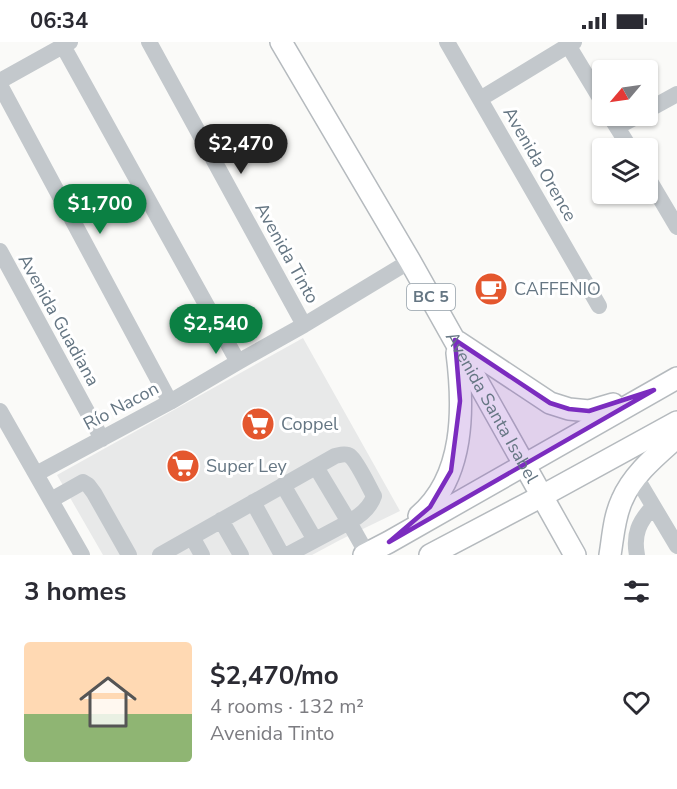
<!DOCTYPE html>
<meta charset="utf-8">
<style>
:root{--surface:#fff;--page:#f7f7f7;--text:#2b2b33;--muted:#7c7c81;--accent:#0b8043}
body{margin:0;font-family:"Nunito Sans",sans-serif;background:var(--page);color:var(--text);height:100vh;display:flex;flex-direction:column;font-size:22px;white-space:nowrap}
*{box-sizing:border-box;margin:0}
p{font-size:20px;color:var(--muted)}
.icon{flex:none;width:33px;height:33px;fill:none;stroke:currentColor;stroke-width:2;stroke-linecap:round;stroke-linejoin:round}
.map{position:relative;height:513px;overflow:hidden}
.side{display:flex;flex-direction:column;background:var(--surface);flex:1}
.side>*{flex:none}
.needle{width:39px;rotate:241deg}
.controls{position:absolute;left:592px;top:18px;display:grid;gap:12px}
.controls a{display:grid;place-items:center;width:66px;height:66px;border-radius:6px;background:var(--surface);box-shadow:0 2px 4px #0004;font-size:30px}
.price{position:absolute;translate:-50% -51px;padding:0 14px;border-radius:21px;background:var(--accent);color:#fff;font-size:20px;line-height:39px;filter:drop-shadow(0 2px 3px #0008)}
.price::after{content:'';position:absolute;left:50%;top:36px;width:18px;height:14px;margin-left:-9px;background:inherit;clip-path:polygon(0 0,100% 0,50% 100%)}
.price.active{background:#222;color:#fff}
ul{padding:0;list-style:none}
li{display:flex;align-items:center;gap:18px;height:150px;padding:0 24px}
li span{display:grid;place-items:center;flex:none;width:168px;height:120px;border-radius:6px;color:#555}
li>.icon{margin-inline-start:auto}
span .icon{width:72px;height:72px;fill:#fffc;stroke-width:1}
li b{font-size:26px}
h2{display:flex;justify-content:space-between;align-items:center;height:72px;padding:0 24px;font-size:26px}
.status{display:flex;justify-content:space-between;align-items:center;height:42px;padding:0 30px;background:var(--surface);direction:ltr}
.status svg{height:16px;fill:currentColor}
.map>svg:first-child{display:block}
.built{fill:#e8e9e9}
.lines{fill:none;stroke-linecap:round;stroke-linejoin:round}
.major-casing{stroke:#b5babe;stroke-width:24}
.minor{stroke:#c3c8cc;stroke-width:16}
.major{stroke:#fff;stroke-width:21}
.marked{fill:#7b2cbf;fill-opacity:0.2;stroke:#7b2cbf;stroke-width:4.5;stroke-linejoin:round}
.labels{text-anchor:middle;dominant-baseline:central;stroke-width:6;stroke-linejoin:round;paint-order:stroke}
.shield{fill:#fff;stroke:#939fa8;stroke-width:1.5}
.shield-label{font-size:16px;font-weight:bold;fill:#657683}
.street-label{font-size:18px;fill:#657683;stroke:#fff}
.poi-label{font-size:18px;fill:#657683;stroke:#fff;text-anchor:start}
</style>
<div class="status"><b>06:34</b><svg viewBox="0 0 49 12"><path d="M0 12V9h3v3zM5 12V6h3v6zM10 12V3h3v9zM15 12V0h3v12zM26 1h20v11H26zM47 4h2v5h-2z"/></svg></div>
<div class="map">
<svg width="677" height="513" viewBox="0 0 677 513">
<rect width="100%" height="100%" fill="#fafaf8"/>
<!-- built -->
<path class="built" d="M303,296L400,469L340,498L312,513H103L57,433Z"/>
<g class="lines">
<!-- major casing -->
<g class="major-casing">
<g id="major">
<path id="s1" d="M281,0L410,219L575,513"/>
<path d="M458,300L550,361L569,367L589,369L613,362"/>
<path d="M419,474C465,435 464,366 457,311"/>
<path d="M364,513L389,500L677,336"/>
<path d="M430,513L542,454L677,380"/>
<path d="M610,513C613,495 614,475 622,458C633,432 657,413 677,395"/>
</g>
</g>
<!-- minor -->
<path class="minor" d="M149,0L304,283
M447,0L599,264
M568,3L603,61
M63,4L238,320
M0,39L70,0
M0,43L170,360
M480,57L574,0
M648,68L677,52
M610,74L630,106
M617,85L638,74
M648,136L677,185
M0,209L102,397
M0,369L82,513
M36,432L170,360L238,320L304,283L410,219
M636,435L677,504
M283,443L315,498
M51,458L83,440L88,443L94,451L129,513
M253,460L282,513
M221,478L241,513
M192,495L202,513
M160,513L335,414C340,413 346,411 350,414C357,419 369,445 374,454C370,466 360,474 349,480L367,512
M287,513L349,480L316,425
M637,513C633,493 639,479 653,465"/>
<!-- major -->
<use href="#major" class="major"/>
</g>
<!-- marked area -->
<path class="marked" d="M455,298L550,361L569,367L589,369L654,348L389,500L430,465L451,429L460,359Z"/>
<!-- icons -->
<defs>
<g id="cafe-disc" transform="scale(1.725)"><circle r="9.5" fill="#e4572e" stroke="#fff"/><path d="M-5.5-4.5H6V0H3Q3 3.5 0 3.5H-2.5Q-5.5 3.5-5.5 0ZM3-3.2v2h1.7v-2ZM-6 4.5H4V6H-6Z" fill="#fff"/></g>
<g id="supermarket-disc" transform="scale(1.725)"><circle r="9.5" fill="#e4572e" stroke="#fff"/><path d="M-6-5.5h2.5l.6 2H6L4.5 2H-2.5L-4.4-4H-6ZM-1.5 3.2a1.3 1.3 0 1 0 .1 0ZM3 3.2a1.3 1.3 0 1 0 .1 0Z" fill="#fff"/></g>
</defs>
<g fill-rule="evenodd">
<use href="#cafe-disc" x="491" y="247"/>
<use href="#supermarket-disc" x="258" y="382"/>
<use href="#supermarket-disc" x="183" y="424"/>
</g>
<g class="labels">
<!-- shield labels -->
<rect class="shield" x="407" y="242" width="48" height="26" rx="4.5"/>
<g class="shield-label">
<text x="431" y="255">BC 5</text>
</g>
<!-- street labels -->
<g class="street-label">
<text transform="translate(540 122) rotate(60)">Avenida Orence</text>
<text transform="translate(287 211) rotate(61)">Avenida Tinto</text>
<text transform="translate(59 278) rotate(61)">Avenida Guadiana</text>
<text transform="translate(121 364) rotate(-28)">Río Nacon</text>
<text stroke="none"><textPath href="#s1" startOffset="422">Avenida Santa Isabel</textPath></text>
</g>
<!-- poi labels -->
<g class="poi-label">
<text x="514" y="247">CAFFENIO</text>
<text x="281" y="382">Coppel</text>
<text x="206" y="424">Super Ley</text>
</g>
</g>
</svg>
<div class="controls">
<a><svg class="needle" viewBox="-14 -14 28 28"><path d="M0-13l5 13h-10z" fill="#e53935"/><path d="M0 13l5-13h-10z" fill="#7c7c81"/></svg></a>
<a><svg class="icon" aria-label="layers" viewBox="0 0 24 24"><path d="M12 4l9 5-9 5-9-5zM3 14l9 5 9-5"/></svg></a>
</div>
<b class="price active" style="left:241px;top:133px">$2,470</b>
<b class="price" style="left:100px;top:193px">$1,700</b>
<b class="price" style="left:216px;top:313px">$2,540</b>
</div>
<section class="side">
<h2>3 homes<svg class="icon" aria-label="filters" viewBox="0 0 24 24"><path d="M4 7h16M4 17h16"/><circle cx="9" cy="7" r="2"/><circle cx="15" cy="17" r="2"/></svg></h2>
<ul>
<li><span style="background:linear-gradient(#ffd9b3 60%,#8fb573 0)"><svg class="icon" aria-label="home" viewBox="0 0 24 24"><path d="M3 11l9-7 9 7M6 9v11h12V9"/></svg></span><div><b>$2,470/mo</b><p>4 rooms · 132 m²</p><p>Avenida Tinto</p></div><svg class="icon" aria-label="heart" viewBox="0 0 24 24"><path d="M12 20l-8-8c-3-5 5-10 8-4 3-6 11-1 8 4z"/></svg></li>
</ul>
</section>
